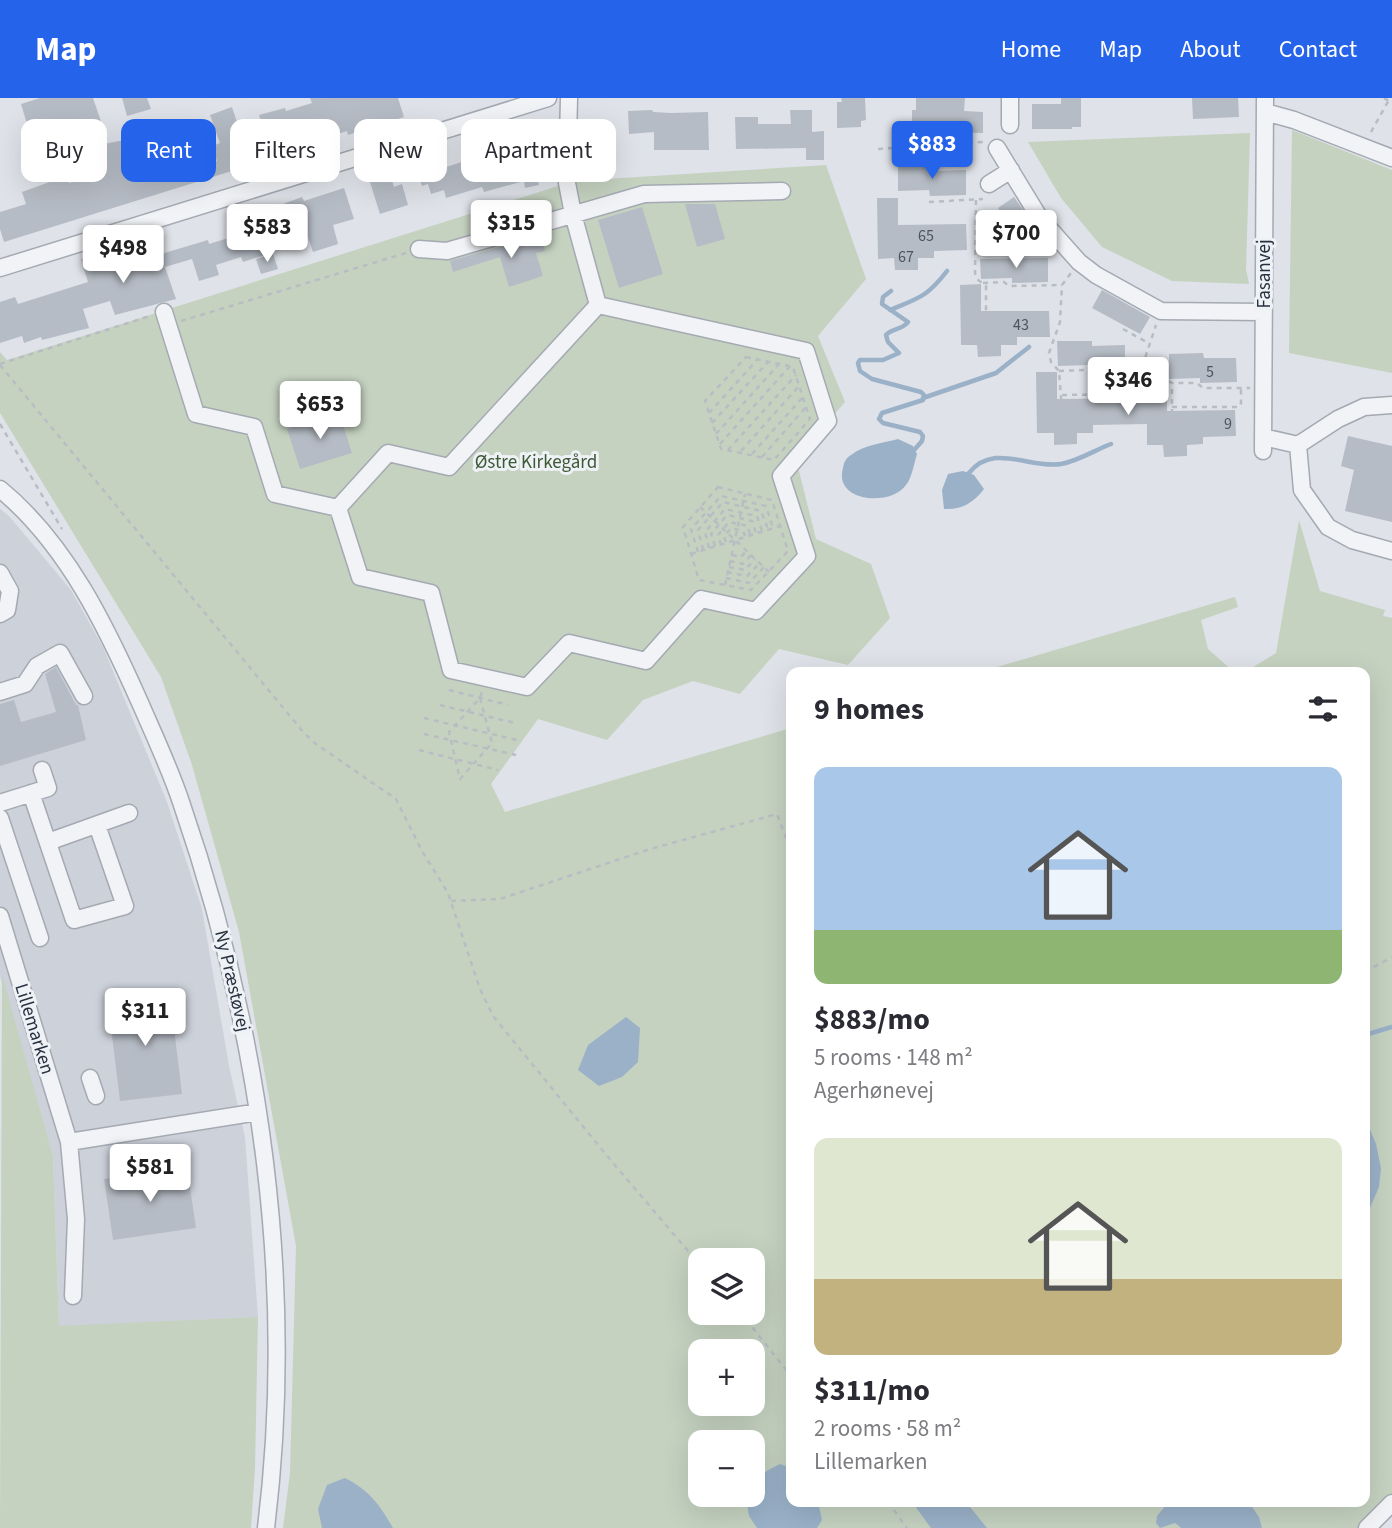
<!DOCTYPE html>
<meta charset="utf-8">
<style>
:root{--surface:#fff;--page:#f2f2f3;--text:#2b2b33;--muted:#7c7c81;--accent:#2563eb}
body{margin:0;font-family:"Source Sans 3",sans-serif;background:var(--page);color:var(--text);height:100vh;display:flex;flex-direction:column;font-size:26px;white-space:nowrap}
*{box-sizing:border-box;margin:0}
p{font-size:23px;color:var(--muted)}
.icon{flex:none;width:38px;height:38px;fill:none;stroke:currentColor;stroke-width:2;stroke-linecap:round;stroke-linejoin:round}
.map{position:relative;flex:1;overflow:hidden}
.drawer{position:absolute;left:786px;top:569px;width:584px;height:840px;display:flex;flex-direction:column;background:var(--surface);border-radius:14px;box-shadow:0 7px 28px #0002}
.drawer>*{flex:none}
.banner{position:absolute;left:21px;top:21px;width:660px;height:63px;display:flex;gap:14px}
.fabs{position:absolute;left:688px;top:1150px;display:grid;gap:14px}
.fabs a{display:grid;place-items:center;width:77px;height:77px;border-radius:14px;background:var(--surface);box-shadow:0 7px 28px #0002;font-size:35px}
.price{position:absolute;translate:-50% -60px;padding:0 16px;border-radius:7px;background:#fff;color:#222;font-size:23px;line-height:46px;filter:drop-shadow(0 2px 4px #0008)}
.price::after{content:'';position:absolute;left:50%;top:42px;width:21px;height:16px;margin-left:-10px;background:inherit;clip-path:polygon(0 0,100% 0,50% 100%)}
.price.active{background:var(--accent);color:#fff}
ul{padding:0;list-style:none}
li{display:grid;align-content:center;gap:14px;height:371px;padding:0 28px}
li span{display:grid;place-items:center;height:217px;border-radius:14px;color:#555}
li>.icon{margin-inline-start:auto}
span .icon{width:126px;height:126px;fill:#fffc;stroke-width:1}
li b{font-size:30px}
h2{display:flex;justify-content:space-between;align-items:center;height:84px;padding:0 28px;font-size:30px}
.chip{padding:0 24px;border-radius:14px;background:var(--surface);box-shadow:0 7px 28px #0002;font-size:24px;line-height:63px}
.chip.active{background:var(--accent);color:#fff}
header{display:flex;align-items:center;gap:42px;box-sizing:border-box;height:98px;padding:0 35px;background:var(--accent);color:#fff}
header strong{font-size:33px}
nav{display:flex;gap:38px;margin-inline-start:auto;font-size:24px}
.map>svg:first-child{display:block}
.built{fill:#cdd1da}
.green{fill:#c5d2c0;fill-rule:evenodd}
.water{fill:#9ab1c8}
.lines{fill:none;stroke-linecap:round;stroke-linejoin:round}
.stream{stroke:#9ab1c8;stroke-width:4.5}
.building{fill:#b6bcc5}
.minor-casing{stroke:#a4a9b2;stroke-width:19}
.path{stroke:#b9bdc3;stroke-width:2.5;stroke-dasharray:5 5;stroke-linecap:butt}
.minor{stroke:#f1f3f6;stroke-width:16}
.labels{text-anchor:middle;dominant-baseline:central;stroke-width:6;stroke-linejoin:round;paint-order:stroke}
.number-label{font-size:16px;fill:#4c5460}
.street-label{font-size:19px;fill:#28313f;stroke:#eef1f5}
.park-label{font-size:19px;fill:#3d5a35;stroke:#eef1f5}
</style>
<header>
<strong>Map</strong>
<nav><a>Home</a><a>Map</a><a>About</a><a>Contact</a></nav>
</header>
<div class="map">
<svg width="1392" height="1430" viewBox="0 0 1392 1430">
<rect width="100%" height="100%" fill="#dfe2e8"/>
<!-- built -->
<path class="built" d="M0,411L9,418L71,492L103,549L167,704L202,811L229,968L245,1039L258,1219L59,1229L53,1058L0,878Z"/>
<!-- green -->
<path class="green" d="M1292,32L1392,72V275L1289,255Z
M1250,35L1246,171L1249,186L1172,183L1102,149L1061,100L1028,44Z
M826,67L866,181L818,238L845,304L796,361L816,441L871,466L890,520L848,567L779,551L740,596L693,583L643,602L607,642L538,621L491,686L505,714L791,630V1404H1168L1161,1412L1169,1426L1175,1425L1181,1430H283L290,1375L296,1148L239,834L192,667L161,579L0,315V254L7,262L574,83ZM700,1162H752V1214H700ZM700,1253H752V1306H700ZM700,1344H752V1396H700Z
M1299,422L1320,493L1385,512L1383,518L1392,520V1397L1359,1430H1262L1258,1419L1249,1404H1365V574H1245L1276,555Z
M1235,499L1238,509L1201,522L1208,551L1234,574H980Z
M2,877L53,1058L59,1228L258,1219L255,1370L251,1430H0Z"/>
<!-- water -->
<path class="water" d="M898,341L913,348L917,356C914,365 912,380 906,387C891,409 833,404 843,370C844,364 846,360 851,357C864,347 883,345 898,341Z
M963,373L974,377L984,391C973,405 962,412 944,411L942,392L948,376Z
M626,919L640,930L638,964L622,979L599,988L578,972L588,947Z
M1365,1019L1376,1046L1381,1070L1379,1089L1369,1112L1365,1134Z
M780,1366L791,1370V1404H818L822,1422L817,1430H757L749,1418L746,1399L752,1396C752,1378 765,1374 780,1366Z
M345,1380C369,1392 380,1407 393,1430H322L318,1411L327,1387Z
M912,1404H966L987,1430H931Z
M1168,1404H1249L1259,1419L1262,1430H1181L1175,1425L1160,1430L1156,1425L1157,1418Z"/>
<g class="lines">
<!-- stream -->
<path class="stream" d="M891,193L883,199L882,206L908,224C902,232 892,230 886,237L888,244L899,255L883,262H860L858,265L860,273L872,281L921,294L924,297L923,302L882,315L879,321L883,325L920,334L923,338L922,343L915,351
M890,212C919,200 927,199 947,173
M923,300L996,275L1029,249
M969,375C994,344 1029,371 1061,366C1078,363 1095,352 1111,346
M1365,937L1392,929"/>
</g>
<!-- building -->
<path class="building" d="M40,0H93L102,26L42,44L40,37L31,39L21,6Z
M122,0H147L151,11L127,18Z
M310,0H398L404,19L348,37L347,33L296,49L298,56L273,64L259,17L285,10L286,13L312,5Z
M841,0H865L866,22L861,23V29L837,30V4H842Z
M916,0H965L964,13L983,14V35L912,33V12H916Z
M1061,0H1081V29H1072V31H1032V6H1061Z
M1192,0H1238L1239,19L1193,21Z
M232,9L251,67L4,144L0,131V114L26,106L22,94L55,82L47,58L60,55L69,85L96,76L88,49L130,41L132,54L145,50L147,56L180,46L189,73L217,63L212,48L220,45L210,17Z
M652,12L653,14L671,15L708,14L709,52H654V34L629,36L628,13Z
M790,12H812V34L824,33V62H806V50L736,51L735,19H758V26H791Z
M180,26L186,43L170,49L164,31Z
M524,35L539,87L525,90L524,83L484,94L482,89L446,100L444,92L431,96L428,86L422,88L417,74L423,72L421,63L427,61L424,51L436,47L439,57L442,56L446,69L471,61L469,55Z
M933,68V73L966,72V97L930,98L929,92L898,93V69Z
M389,72L394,89L402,86L408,107L380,116L368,78Z
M344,90L354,121L333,127L338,146L313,154L305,130L292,135L283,106L302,99L304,103Z
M1014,99L1037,132L1021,143L998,110Z
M877,100H898V127L966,126L967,152L934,153V160H918V172H895L894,160L878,161Z
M685,106H715L725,141L697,149Z
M642,109L663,176L619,190L598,122Z
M251,114L265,157L243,164L241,159L216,167L219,177L199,183L192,161L165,169L176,201L115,217L110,203L83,211L89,230L42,242L41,239L24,245L22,238L0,245V204L15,199L18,206L88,184L81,161L102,154L107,168L160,152L161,156L208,142L209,146L235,138L229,120Z
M544,136L546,145L543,146L545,153L536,155L543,178L509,189L500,159L453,174L450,163Z
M273,156L278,171L261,176L256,161Z
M1048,160V184L1012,185V180L981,181L980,161Z
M981,186V213H1049L1050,239H1017V247H1001V258L978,259L977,247H961L960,187Z
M1102,192L1150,219L1140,236L1092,210Z
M1057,243H1092V248L1125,247V271L1089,272V267L1058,268Z
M1203,255L1204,260H1236L1237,284L1200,285V280L1169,281V256Z
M1036,274H1057V301L1147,300L1146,286H1167V313L1235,312L1236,338L1203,339V346L1187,347V358L1164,359L1163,347H1147V326L1093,327V335H1077V346L1054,347V335H1037Z
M339,315L352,355L300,371L287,331Z
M1348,338L1392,348V424L1345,413L1354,372L1341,368Z
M56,569L76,607H78L86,642L0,668V606L14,602L21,624L56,614L45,576Z
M170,897L182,996L120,1003L108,905Z
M187,1069L196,1130L113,1142L104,1081Z"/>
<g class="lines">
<!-- minor casing -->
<g class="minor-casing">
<path id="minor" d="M1010,0V27
M1265,14L1294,22L1392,60
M997,50L1039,119L1079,164L1096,177L1161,213L1264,214
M989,86L1011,72
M419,151L447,153L644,96L782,93
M0,170L548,0
M164,214L196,316L254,329L275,396L338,410L388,355L449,369L598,207L573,116L567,85L569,0
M1263,339L1298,347L1302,392L1328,429L1352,442L1392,453
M1298,347L1338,321L1364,309L1392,307
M1263,353L1265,0
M0,391C67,446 107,530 141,607C155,639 170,671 181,704C261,936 296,1186 266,1430
M338,410L360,479L431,495L451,572L527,589L569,545L646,563L701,501L756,513L807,458L781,378L828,323L806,253L598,207
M0,475L10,493L7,512L0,516
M0,594L25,586L37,568L60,555L84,598
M31,695L74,822L125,808L97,727
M0,705L48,690L42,672
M0,720L40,840
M48,744L129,715
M0,818L69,1044L258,1014
M90,980L96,998
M69,1044L76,1121L73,1198
M1367,1430L1392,1405"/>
</g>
<!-- path -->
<path class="path" d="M1384,0L1392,5
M1371,34L1390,0
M878,51L983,44
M976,102L975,175L977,181L986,188V224
M929,104L983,101
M983,185L1004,184L1009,188L1062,187
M181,223L406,155
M1123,231L1150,246
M746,259L793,269L810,321L774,362L721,351L705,303Z
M0,266L150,218
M0,267L304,635L316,646L396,701L422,753L448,795L480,891L493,918L608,1059L700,1167
M1142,270L1172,285H1197L1203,290H1250
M1059,273L1085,272L1094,279L1139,276
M1062,297L1133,296L1156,227
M1172,309H1239L1241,305V290
M1062,312L1059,273L1051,264L1049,255L1060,224L1062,187L1071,175
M709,315L758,261
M712,325L768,264
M0,326L62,431
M1172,326V285
M716,336L779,266
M720,346L790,268
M728,352L796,277
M741,353L799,288
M752,356L803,299
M762,359L806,309
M718,389L772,402L788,453L751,492L699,482L683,429Z
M700,409L769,474
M726,444L724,439L731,430L743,433L745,438
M721,447L718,437L729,424L748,428L750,437
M715,448L711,436L727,417L752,423L756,435
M709,450L705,434L725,411L757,418L762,433
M703,452L698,432L723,404L761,413L768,431
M698,454L691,431L721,398L766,408L773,430
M691,456L780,428
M732,457L741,459L747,452
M730,463L743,466L751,457
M729,469L745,472L755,461
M727,474L747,478L760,465
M726,480L749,485L764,469
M725,487L745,396
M449,592L508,607
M480,600L492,645L460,681L449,634L480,600L482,593
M440,607L515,625
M424,620L521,643
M424,636L516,657
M419,652L498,672
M451,803L500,801L647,752L777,716L791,753
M1365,874L1392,859
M740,1214L791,1278
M888,1404L907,1430"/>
<!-- minor -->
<use href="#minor" class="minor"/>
</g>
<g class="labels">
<!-- number labels -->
<g class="number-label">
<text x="926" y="138">65</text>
<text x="906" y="159">67</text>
<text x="1021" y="227">43</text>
<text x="1210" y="274">5</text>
<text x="1228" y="326">9</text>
</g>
<!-- street labels -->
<g class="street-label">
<text transform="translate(1264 176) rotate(-90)">Fasanvej</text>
<text transform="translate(232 883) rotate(77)">Ny Præstøvej</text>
<text transform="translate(34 931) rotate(73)">Lillemarken</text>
</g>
<!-- park labels -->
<g class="park-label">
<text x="536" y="364">Østre Kirkegård</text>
</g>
</g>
</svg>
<div class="fabs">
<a><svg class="icon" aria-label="layers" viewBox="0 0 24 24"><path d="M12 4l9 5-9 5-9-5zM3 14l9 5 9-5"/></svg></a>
<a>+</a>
<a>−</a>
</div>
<b class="price active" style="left:932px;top:83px">$883</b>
<b class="price" style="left:511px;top:162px">$315</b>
<b class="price" style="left:267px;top:166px">$583</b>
<b class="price" style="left:1016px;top:172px">$700</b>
<b class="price" style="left:123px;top:187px">$498</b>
<b class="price" style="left:1128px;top:319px">$346</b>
<b class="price" style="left:320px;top:343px">$653</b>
<b class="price" style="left:145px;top:950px">$311</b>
<b class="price" style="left:150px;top:1106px">$581</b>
<div class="banner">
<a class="chip">Buy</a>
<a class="chip active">Rent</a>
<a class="chip">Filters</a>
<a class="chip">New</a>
<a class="chip">Apartment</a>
</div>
<section class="drawer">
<h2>9 homes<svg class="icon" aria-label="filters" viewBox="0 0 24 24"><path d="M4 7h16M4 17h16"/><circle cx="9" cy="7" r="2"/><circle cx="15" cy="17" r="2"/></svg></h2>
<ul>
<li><span style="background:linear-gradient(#a9c7e8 75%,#8fb573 0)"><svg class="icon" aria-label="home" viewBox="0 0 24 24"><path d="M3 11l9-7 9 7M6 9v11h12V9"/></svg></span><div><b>$883/mo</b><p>5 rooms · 148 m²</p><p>Agerhønevej</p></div></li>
<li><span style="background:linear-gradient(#dfe7d0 65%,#c2b280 0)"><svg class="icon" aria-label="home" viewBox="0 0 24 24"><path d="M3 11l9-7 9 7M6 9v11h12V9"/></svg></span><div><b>$311/mo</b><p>2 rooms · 58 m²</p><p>Lillemarken</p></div></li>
</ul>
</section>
</div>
